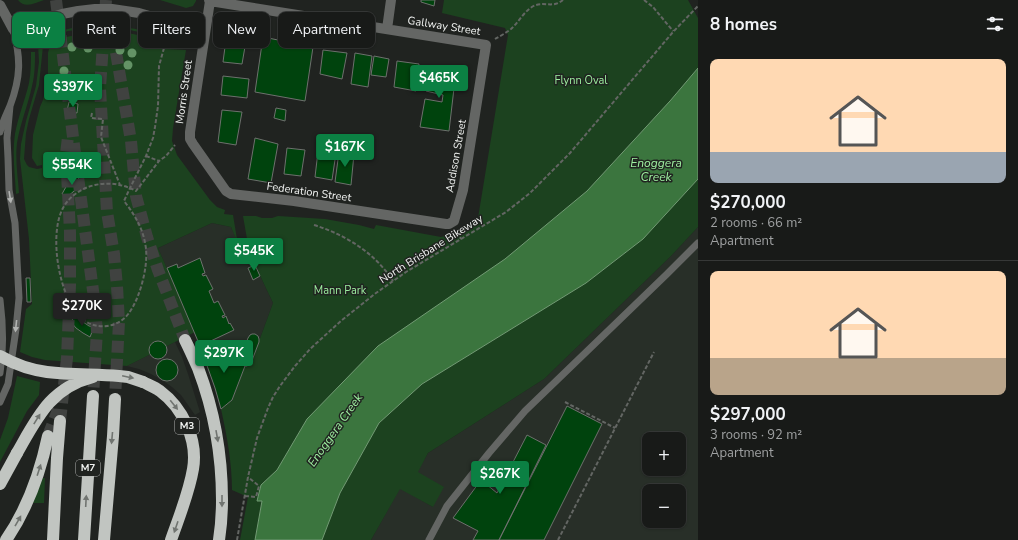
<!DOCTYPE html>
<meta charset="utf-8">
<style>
:root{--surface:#181a18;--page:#252725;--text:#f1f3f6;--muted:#9fa1a2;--line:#363837;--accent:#0b8043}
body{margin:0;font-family:"Nunito Sans",sans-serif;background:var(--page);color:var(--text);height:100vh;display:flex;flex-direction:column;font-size:15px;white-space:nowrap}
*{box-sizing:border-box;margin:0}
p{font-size:13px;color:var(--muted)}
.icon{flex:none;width:22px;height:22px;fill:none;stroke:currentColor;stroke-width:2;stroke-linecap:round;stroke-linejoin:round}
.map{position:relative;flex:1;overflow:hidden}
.drawer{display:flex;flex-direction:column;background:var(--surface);width:320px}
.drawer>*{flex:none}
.top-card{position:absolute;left:12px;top:12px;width:380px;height:36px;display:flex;gap:8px}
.fabs{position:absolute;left:642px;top:432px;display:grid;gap:8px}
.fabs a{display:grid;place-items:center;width:44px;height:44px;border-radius:8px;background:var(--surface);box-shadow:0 1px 3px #0004,0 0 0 1px var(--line);font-size:20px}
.price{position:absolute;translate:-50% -34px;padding:0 9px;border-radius:4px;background:var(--accent);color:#fff;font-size:13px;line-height:26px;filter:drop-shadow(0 1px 2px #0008)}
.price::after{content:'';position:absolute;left:50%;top:24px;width:12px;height:9px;margin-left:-6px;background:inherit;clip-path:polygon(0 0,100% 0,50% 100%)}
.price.on{background:#222;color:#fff}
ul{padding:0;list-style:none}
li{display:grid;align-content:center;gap:8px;height:212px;padding:0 12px}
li+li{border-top:1px solid var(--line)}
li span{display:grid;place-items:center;height:124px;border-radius:8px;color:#555}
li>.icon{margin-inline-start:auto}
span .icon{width:72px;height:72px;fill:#fffc;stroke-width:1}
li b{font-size:17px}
h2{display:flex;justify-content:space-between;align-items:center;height:48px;padding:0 12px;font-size:17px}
.pill{padding:0 14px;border-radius:8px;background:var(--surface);box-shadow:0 1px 3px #0004,0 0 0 1px var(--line);font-size:14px;line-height:36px}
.pill.on{background:var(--accent);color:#fff}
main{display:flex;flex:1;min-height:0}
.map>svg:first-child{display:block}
.built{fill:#282f28;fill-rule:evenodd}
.green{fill:#1c421f;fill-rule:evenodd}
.water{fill:#3b753e;stroke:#729b74}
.building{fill:#00430d;stroke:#6d706d}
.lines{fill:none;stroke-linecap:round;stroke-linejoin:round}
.highway-tunnel{stroke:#404240;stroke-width:12;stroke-dasharray:12 6;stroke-linecap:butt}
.path{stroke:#636663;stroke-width:2;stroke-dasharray:4 2;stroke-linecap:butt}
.lane{stroke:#646664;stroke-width:7}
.street{stroke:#646664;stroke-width:10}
.highway{stroke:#c1c5c1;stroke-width:12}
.highway-bridge{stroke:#c1c5c1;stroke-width:12}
.tree{fill:#649366}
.oneway{fill:#b2b4b2}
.oneway2{fill:#707470}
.labels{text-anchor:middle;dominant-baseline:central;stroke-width:3;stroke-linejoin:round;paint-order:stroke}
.shield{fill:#202320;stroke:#b3b5b3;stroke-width:1}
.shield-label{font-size:10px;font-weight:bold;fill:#f2f4f2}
.street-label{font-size:11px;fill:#f2f4f2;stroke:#202320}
.park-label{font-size:11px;fill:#9cee9f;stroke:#202320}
.water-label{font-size:12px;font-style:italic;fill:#9ef0a0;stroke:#202320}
</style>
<main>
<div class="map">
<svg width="698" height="540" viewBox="0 0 698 540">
<rect width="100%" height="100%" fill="#202320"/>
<!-- built -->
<path class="built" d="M212,223L231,227L244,255L254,251L260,263L255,265L273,303L251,363L250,365L245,366L232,400L221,409L215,388L202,350L158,248Z
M698,227V540H371L400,488L433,507L417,472L428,453L544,379L671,256ZM649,439H679V469H649ZM649,491H679V521H649Z
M175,342L182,357L188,374L200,412L195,415L181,395L172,387L162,380L151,374L139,369L127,366Z"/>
<!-- green -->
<path class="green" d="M18,0H44C35,3 25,9 18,0Z
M160,0H196V1L193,6L186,8L183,7Z
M444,0H688L698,18V68L670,101L587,191L505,259L307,419L277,470L261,485L257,501L262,500L255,540H240L248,497L232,490C232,463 227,436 221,409L232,400L245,366H247L251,363L273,303L255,265L260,262L255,251L244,256L241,249L247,239L243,216H256L262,218H272L278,216L325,219L359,225L374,229L376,225L441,237L454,233L473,224L478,218L508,35L505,28L442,13Z
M98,25C111,26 156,28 162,40V44L167,49L186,50L173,128L172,141L177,155L210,200L217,207L225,210L224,214L233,215L237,239H236L231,227L212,223L158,248L195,332L127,366L45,360L32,357L20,352L26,309L32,304L29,239L20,159L21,144L26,121L36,86L39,62L38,44L41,38L48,34L72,28ZM95,28C111,28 143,29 157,39L128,33L111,32H95L60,38L55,41L52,44L49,49L48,53V78L43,100L40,107L33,135L32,158L37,166L42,165V168L37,169L29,167L27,165L24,159L26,133L29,119L39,85L43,46L49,38L53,36L68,31Z
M31,52H35C35,63 35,75 32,86C28,105 20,124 17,143C15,160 18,177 19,193L16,194C15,174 12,154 15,134C18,117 25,100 29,83C31,73 31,62 31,52Z
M698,179V227L671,256L544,379L428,453L418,472L444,487L433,507L400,489L371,540H322L340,493L379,423L422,384L586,283L643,239Z
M17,376L40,382L39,395L27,411L0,462V440L8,418Z
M43,478H45L44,503H33Z"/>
<!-- water -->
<path class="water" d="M698,68V179L643,239L586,283L422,384L379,423L340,493L322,540H255L262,501H257L261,485L277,470L307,419L378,346L505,259L587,191L670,101Z"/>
<!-- building -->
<path class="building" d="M421,0H435L434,6L421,2Z
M227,32L247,35L242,64L223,62Z
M263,37L313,47L305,101L255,92Z
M323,50L347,53L342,79L320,74Z
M355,53L372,56L368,87L351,84Z
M374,56L389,59L386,77L371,75Z
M397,61L419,64L416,91L394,87Z
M428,66L456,71L449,131L420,127L425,99L442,102L443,95L426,91Z
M223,76L249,79L247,98L221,95Z
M69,102L78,104L77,113L67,111Z
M276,108L286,110L285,121L274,118Z
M222,110L242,112L236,145L218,142Z
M255,138L278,144L271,183L248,179Z
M319,143L337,146L332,180L315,177Z
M287,148L305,150L301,176L284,174Z
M339,152L354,154L351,185L335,182Z
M76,174L83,186L74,191L66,198L62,194L67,185Z
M200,258L205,273L202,274L203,276L206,275L213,289L209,291L214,303L218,301L225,315L222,316L223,318L226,316L229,324L230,323L234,330L200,346L167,268L177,264L178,268Z
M255,265L260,276L253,280L248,268Z
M26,278H30L31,302H27Z
M76,316L83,322L89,326L94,327L90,337L83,333L76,328L71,322V321Z
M252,334H255L258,336L259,339V342L251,363L247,366H245L242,364L240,362V359L248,338L250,335Z
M149 350a9 9 0 1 1 18 0a9 9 0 1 1-18 0Z
M200,346L240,360L242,364L245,366L232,400L221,409L215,388Z
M156 370a11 11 0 1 1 22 0a11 11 0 1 1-22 0Z
M567,406L602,424L544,540H499Z
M527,435L546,445L499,540H473L478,531L453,518L481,480L497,493Z"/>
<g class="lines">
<!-- highway-tunnel -->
<path class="highway-tunnel" d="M56,0L77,169L94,298L97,331L93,396
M106,0L100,88L107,212L114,254L117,286L119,322L115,399
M110,17L131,141L136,196L147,237L158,270L185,340
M60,421L67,358L70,285V232L66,154L68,137
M48,436L58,410"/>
<!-- path -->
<path class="path" d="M644,0L653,7L673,31
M169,37L164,48L159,66L158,106L155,127L153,138L146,156L130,188L124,201C135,215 144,230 146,249C148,267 140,298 129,313C124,320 116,325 107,326C99,327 90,325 84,320C59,301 49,237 62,210C68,197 81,188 95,185C109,182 123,184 136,191L159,161L166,156L175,145
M495,39C500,36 506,33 511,29C519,22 525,9 536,5C546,2 553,8 563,0
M92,113L91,118L103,119L101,137L120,185
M146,156L159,161
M314,225C346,235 375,253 393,281
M457,232L461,239
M565,402L615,428
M245,496L256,497L259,486L248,477
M237,540L248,477L257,438L268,408L273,397L280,386L295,366L310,349L342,320L376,293L406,272L506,212L530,193L570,153L673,32L698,6
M558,540L654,352"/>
<!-- lane -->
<path class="lane" d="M0,132C2,123 6,115 10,106C21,77 21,58 13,29
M0,300C3,324 4,348 0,373
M0,402L8,384L16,329L19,298L15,223L9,190L8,158L7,138L10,106
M429,540L447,506L489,453L525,411L667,274L698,243"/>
<!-- street -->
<path class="street" d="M209,0L210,1L486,45L463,190L454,221L449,224H446L294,201L231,194L226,191L193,144L190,139V132L210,1
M0,5L13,29L62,14L78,11L95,9H112L139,13L205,32
M387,29L391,0"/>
<!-- highway -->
<path class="highway" d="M185,340C190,350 194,359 198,368C214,410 222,455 222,500C222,514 221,527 219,540
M143,382C149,385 155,387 160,391C183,408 198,440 193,469C189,493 179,517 171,540
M0,484L17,453
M6,540C28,508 40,474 48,436
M53,540L57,458L60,421
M84,540L93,396
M104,540L113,436L115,399"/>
<!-- highway-bridge -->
<path class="highway-bridge" d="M0,356C14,364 31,370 47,372C71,375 95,374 119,376L128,377L143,382
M17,453C37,418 50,388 93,377"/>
</g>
<!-- trees -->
<g class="tree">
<circle cx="72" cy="47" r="4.5"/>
<circle cx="88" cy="48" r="4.5"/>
<circle cx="120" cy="50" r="4.5"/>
<circle cx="132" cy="53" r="4.5"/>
<circle cx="128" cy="65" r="4.5"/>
<circle cx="64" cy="71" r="4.5"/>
</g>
<!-- one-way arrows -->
<defs><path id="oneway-solid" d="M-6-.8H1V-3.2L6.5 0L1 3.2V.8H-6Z"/></defs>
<g class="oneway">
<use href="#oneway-solid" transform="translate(10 197) rotate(81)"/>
<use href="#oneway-solid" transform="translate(16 326) rotate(96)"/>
</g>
<g class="oneway2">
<use href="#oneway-solid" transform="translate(128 377) rotate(12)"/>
<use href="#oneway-solid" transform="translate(174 405) rotate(51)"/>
<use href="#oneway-solid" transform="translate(37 419) rotate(-58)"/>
<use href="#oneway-solid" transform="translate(217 436) rotate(80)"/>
<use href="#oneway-solid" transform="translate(112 438) rotate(95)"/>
<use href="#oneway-solid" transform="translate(39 470) rotate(-72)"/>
<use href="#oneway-solid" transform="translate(86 501) rotate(-87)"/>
<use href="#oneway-solid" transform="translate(222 501) rotate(90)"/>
<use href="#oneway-solid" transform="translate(18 521) rotate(-60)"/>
<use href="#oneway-solid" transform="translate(176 527) rotate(109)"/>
</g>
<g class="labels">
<!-- shield labels -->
<g class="shield">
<rect x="175" y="418" width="24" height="16" rx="3"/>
<rect x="76" y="460" width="24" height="16" rx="3"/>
</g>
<g class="shield-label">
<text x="187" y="426">M3</text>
<text x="88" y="468">M7</text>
</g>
<!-- street labels -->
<g class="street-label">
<text transform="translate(444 26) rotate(9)">Gallway Street</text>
<text transform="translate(184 92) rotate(-82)">Morris Street</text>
<text transform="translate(456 156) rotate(-80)">Addison Street</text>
<text transform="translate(309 192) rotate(8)">Federation Street</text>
<text transform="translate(431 249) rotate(-32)">North Brisbane Bikeway</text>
</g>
<!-- park labels -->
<g class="park-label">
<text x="581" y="80">Flynn Oval</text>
<text x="340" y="290">Mann Park</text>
</g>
<!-- water labels -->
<g class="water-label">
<text x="656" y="163">Enoggera<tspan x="656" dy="14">Creek</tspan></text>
<text transform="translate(335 430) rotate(-55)">Enoggera Creek</text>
</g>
</g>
</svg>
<div class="fabs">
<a>+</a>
<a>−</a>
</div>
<b class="price" style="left:439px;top:99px">$465K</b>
<b class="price" style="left:73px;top:108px">$397K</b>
<b class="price" style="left:345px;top:168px">$167K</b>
<b class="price" style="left:72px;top:186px">$554K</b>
<b class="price" style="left:254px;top:272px">$545K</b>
<b class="price on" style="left:82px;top:327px">$270K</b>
<b class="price" style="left:224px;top:374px">$297K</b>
<b class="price" style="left:500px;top:495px">$267K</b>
<div class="top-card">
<a class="pill on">Buy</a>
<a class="pill">Rent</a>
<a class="pill">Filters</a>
<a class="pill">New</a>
<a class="pill">Apartment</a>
</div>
</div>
<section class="drawer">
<h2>8 homes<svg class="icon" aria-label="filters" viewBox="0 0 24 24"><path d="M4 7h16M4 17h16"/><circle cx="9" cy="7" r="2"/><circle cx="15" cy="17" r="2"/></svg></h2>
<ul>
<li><span style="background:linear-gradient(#ffd9b3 75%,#9aa5b1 0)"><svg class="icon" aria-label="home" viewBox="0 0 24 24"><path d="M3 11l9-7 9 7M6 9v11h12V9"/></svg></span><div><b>$270,000</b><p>2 rooms · 66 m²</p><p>Apartment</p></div></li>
<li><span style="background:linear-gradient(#ffd9b3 70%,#b9a48a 0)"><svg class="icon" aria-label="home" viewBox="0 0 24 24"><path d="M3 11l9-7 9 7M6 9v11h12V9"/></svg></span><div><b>$297,000</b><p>3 rooms · 92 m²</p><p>Apartment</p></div></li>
</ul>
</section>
</main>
